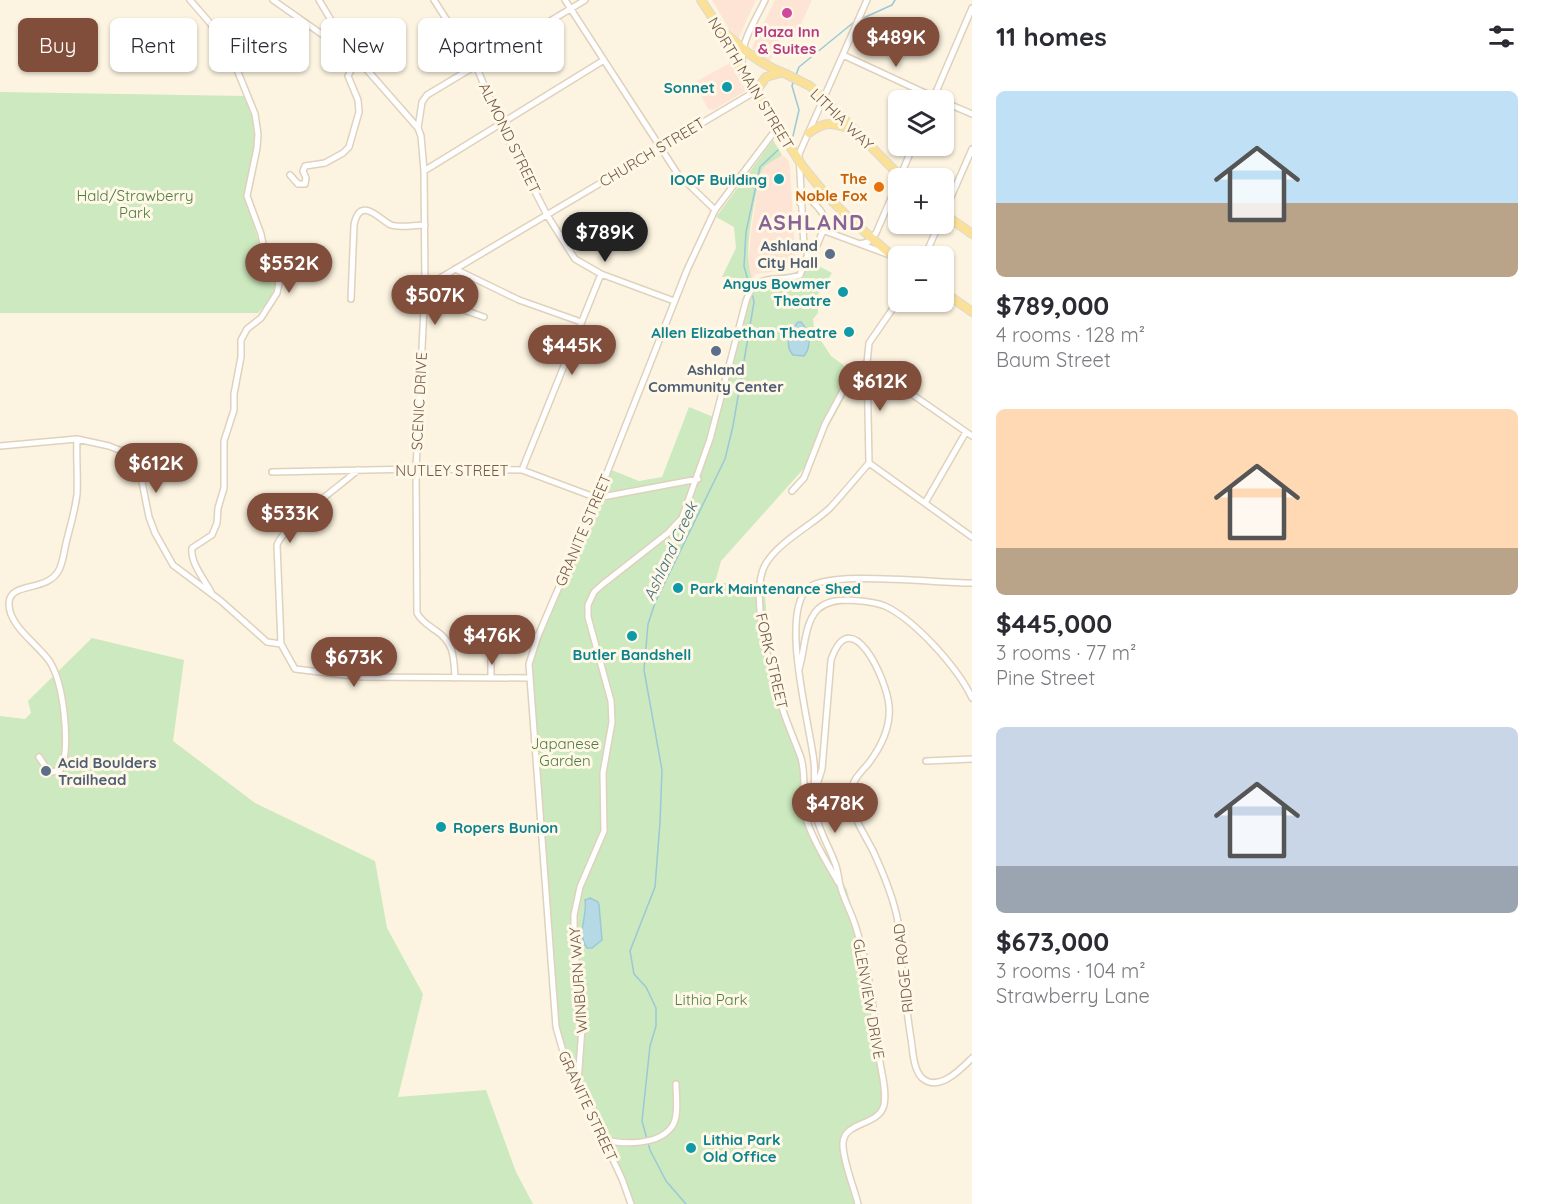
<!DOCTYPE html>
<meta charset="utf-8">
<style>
:root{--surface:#fff;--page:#f2f2f3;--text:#2b2b33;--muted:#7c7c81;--accent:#804e3b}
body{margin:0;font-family:Quicksand,sans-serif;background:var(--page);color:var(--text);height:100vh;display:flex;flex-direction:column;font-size:22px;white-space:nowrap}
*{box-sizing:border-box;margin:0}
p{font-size:20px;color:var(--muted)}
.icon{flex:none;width:33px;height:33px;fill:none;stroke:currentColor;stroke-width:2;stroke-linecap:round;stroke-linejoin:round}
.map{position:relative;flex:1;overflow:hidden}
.drawer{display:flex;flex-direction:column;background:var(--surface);width:570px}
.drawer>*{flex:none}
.top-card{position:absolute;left:18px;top:18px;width:570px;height:54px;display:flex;gap:12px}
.buttons{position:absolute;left:888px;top:90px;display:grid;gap:12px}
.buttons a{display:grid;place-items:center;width:66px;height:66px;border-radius:9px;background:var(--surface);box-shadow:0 2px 4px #0004;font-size:30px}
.price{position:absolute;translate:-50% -51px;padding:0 14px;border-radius:21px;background:var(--accent);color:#fff;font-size:20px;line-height:39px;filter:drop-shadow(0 2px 3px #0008)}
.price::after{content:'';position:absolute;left:50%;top:36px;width:18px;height:14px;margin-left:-9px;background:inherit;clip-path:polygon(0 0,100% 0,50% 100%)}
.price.selected{background:#222;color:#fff}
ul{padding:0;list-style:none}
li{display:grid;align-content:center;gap:12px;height:318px;padding:0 24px}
li span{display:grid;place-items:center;height:186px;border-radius:9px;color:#555}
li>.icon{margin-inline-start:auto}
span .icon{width:108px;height:108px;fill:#fffc;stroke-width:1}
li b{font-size:26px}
h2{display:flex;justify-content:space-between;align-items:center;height:72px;padding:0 24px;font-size:26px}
.chip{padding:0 21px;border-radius:9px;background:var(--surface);box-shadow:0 2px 4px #0004;font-size:21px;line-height:54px}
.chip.selected{background:var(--accent);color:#fff}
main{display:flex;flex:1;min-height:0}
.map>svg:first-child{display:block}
.commercial{fill:#fde4d4}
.green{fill:#cce9bf}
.water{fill:#b5dae5;stroke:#9cc8d7;stroke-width:1.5}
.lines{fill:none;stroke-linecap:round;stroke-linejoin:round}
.stream{stroke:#9cc8d7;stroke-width:1.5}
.street-casing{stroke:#e0d1bd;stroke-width:8}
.primary-casing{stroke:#ddd8d3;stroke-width:10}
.street{stroke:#fff;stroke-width:5}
.primary{stroke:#fbe098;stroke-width:8}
.primary-bridge-casing{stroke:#ddd8d3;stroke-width:10;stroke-linecap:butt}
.primary-bridge{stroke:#fbe098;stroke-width:8}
.hotel-dot{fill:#d1479c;stroke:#fff8e7;stroke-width:2}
.culture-dot{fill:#0f9aa8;stroke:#fff8e7;stroke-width:2}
.food-dot{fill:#e8710a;stroke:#fff8e7;stroke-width:2}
.service-dot{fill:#5c6f8a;stroke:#fff8e7;stroke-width:2}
.labels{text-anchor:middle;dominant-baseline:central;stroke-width:6;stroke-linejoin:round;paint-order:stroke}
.hotel-label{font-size:15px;font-weight:bold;fill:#b23c85;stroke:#fff8e7}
.street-label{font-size:15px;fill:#735b48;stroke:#fff8e7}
.culture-label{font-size:15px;font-weight:bold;fill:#0d838f;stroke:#fff8e7;text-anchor:end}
.food-label{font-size:15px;font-weight:bold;fill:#c56008;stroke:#fff8e7;text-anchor:end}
.park-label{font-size:15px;fill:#4f7e42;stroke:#fff8e7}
.service-label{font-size:15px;font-weight:bold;fill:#4e5e75;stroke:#fff8e7;text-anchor:end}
.water-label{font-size:16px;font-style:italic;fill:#417486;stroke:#fff8e7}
.district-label{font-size:21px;font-weight:bold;letter-spacing:1.5px;fill:#8a6396;stroke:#fff8e7}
</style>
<main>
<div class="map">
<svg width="972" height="1204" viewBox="0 0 972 1204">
<rect width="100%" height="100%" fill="#fcf4e0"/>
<!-- commercial -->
<path class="commercial" d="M712,0H756L738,39L728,27Z
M775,0H812L793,41L781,36L770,61L754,52L752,47Z
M730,63L745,89L744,92L713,110L708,109L696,86L697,81Z
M782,155L788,160L790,167L796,269L756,274L752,279L748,269L751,232L760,174L765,166Z"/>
<!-- green -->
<path class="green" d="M0,92L245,96L253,120L255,147L244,195L264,258L277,283L268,302L258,313H0Z
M773,140L782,155L765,166L760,174C755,204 742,250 752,279L722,277L736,248L734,227L716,217Z
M809,261L832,273L817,296L818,313L813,319L814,330L831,356L857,375L807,465L721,561L715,583H764L769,644L782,699L800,745L806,769L809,818L813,831L847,890L861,946L884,1089L883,1109L851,1130L843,1141L858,1204H631L559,1042L529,664L609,469L639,481L662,477L689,407L716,418L746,301L762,281L797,276Z
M92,638L184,660L173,741L255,803L375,861L387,928L423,994L398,1097L486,1090L516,1172L533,1204H0V716L25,719L31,713L28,701Z"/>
<!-- water -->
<path class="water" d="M798,322H801C810,332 812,346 804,356L793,355C784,345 790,332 798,322Z
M590,898L598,902L599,905L602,940L592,948H587C576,932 588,916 585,900Z"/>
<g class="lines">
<!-- stream -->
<path class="stream" d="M861,19L892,5L895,0
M796,75L799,67L854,22
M793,136L799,110L792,86L793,82
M750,288L744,266L746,232L760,167L778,150
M686,1204L666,1181L650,1150L642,1121L650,1046L656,1026V1008L646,987L634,974L630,951L655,887L660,822L662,770L644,670L648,624L655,603L725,459L733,426L754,302L752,293"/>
<!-- street casing -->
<g class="street-casing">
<path id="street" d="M190,0L210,23L231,55L255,114L258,134L257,148L247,196L261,234L265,254L277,278L279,284L277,293L261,318L247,329L241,340V357L234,394V410L224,441V488L218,508L217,523L212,535L192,548C190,563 205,580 212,594
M273,0L340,47H347
M319,0L347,47L418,128L421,136L424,171L425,287L416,469L417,613C421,621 428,625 435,630C454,642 454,657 455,678
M434,0L476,66L501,125L547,215L575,259L601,274L674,301
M565,0L677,173L715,210
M843,55L940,100
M743,69C738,44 755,22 765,0
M933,99L972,8
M944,102L972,114
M418,128L422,102L427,95L585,0
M424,171L604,60
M290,175L298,184H305L306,178L303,171L305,166L325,163L343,153L349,147L359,112L358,100L348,76L352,68L361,61
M900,177L913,146
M800,203L803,199H810C823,212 827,215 822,233
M944,213L972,149
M860,244L868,242L876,233L898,182
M808,254L804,247L799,154L867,0
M925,256L939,224
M455,269L519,300L581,322
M429,284L458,308L484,317
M425,287L756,91
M351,299L354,225C360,194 381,221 391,225C400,228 414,225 425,225
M867,363L972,436
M0,446L77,439L109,446L132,455L139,467L149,517L155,533L173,565L221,601L267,642L281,644
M869,463L972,537
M358,470C340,486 284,525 277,545L281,644L295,669L362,677L529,678
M522,470L601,274
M272,472L416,469L522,470L597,498L698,479
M792,491L804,478L825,424L853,372L859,366L867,363L869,343L898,301
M925,503L966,432
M799,669C805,650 804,623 818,609C827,601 838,600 849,600C861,601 873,601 885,606C915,620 958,668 972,698
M491,678V639L495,637L538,636
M39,757L47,769L52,772L60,770L63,765C69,739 64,685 50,662C38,644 8,626 9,603C10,581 47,593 59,570C63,562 64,552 66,543C70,527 75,511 77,494C78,476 76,457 77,439
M926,761L972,759
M815,791L822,769L831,660C851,600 887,680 889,706C891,728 881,747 868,764C860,773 851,781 851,795C850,815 866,836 874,853C884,875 894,899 898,922C901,935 900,949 901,962C904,988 907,1013 911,1039C913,1051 913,1069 922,1078C939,1093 962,1068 972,1058
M838,882C827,862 814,843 807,821C801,801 807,779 801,758C795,741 787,724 782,707C771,675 749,595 765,565C778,542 811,526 830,508C843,494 856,478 869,463L867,363
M578,1082L583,1014L574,945V915L580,887L604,831L603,773L612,722L611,701L588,617V605L594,592L603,584L668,533L682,518L710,439L746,301C756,270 777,284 800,275L808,254L816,248L822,233L825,231L887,254
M603,1139C622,1145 660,1146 673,1125C679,1115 676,1095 676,1084
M631,1204L622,1179L564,1055L556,1027L529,664L538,636L597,498L687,270L715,210L777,128
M858,1204C854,1187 842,1159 843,1143C844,1121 879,1126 884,1105C887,1090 881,1072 879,1056C874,1015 870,971 857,931C853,915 844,901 840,885C838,877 838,870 835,863C829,847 820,832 816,816C812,798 816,780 814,762C810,725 780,617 807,589C826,569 941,584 972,583"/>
</g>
<!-- primary casing -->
<g class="primary-casing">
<path id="primary" d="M701,0L718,26L725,43L803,167L827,196L850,219L898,261
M719,27C740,47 758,64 786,74
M756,91L766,77L780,73
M838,113L902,178
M809,133C827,119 835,124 854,130
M944,214L972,234
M944,292L972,312"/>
</g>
<!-- street -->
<use href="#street" class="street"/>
<!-- primary -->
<use href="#primary" class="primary"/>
<!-- primary-bridge casing -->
<g class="primary-bridge-casing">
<path id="primary-bridge" d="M786,74L810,86L838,113"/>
</g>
<!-- primary-bridge -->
<use href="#primary-bridge" class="primary-bridge"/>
</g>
<!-- markers -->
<circle class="hotel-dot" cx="787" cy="13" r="6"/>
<g class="culture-dot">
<circle cx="727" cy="87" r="6"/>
<circle cx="779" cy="179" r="6"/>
<circle cx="843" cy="292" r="6"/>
<circle cx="849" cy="332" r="6"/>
<circle cx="678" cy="588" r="6"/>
<circle cx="632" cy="636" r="6"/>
<circle cx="441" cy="827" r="6"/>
<circle cx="691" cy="1148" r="6"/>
</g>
<circle class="food-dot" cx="879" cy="187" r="6"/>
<g class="service-dot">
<circle cx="830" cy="254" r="6"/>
<circle cx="716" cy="351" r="6"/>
<circle cx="46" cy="771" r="6"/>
</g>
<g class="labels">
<!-- hotel labels -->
<g class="hotel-label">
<text x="787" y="31">Plaza Inn<tspan x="787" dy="17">&amp; Suites</tspan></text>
</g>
<!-- street labels -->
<g class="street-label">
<text transform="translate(751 83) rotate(59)">NORTH MAIN STREET</text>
<text transform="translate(842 119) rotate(44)">LITHIA WAY</text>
<text transform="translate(510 138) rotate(64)">ALMOND STREET</text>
<text transform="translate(652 152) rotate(-31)">CHURCH STREET</text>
<text transform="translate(419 401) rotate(-87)">SCENIC DRIVE</text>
<text x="452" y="470">NUTLEY STREET</text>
<text transform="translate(583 530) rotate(-67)">GRANITE STREET</text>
<text transform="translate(772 661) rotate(77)">FORK STREET</text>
<text transform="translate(903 968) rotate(-96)">RIDGE ROAD</text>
<text transform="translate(578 980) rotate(-94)">WINBURN WAY</text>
<text transform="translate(869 999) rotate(80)">GLENVIEW DRIVE</text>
<text transform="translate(588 1106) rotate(65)">GRANITE STREET</text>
</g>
<!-- culture labels -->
<g class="culture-label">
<text x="715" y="87">Sonnet</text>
<text x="767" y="179">IOOF Building</text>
<text x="831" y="283">Angus Bowmer<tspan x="831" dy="17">Theatre</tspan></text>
<text x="837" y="332">Allen Elizabethan Theatre</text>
<text x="690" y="588" text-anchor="start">Park Maintenance Shed</text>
<text x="632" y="654" text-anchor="middle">Butler Bandshell</text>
<text x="453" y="827" text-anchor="start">Ropers Bunion</text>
<text x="703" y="1139" text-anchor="start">Lithia Park<tspan x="703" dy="17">Old Office</tspan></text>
</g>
<!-- food labels -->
<g class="food-label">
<text x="867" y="178">The<tspan x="867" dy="17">Noble Fox</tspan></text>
</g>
<!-- park labels -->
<g class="park-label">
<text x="135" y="195">Hald/Strawberry<tspan x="135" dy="17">Park</tspan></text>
<text x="565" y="743">Japanese<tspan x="565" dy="17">Garden</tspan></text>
<text x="711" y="999">Lithia Park</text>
</g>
<!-- service labels -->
<g class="service-label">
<text x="818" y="245">Ashland<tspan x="818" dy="17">City Hall</tspan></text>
<text x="716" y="369" text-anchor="middle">Ashland<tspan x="716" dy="17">Community Center</tspan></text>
<text x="58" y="762" text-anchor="start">Acid Boulders<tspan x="58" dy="17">Trailhead</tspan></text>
</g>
<!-- water labels -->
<g class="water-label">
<text transform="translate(670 551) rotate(-65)">Ashland Creek</text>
</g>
<!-- district labels -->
<g class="district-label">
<text x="812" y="222">ASHLAND</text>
</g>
</g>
</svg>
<div class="buttons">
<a><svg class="icon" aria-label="layers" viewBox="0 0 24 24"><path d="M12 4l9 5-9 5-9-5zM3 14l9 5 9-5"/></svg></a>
<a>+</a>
<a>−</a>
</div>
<b class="price" style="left:896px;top:68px">$489K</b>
<b class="price selected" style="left:605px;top:263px">$789K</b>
<b class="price" style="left:289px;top:294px">$552K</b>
<b class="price" style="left:435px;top:326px">$507K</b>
<b class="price" style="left:572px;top:376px">$445K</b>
<b class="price" style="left:880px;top:412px">$612K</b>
<b class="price" style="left:156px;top:494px">$612K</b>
<b class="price" style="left:290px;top:544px">$533K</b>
<b class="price" style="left:492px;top:666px">$476K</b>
<b class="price" style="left:354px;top:688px">$673K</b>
<b class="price" style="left:835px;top:834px">$478K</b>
<div class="top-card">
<a class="chip selected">Buy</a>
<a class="chip">Rent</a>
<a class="chip">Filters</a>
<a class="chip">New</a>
<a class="chip">Apartment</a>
</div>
</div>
<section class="drawer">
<h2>11 homes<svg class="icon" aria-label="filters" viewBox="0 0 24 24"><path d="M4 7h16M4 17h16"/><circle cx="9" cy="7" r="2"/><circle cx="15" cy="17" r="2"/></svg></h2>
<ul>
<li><span style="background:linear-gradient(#bfe0f5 60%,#b9a48a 0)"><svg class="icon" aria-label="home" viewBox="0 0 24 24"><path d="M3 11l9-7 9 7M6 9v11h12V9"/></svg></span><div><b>$789,000</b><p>4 rooms · 128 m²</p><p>Baum Street</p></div></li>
<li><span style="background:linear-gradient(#ffd9b3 75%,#b9a48a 0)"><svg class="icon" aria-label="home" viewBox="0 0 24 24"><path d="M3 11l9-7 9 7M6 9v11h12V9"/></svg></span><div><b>$445,000</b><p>3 rooms · 77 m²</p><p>Pine Street</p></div></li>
<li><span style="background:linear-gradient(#c9d6e8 75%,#9aa5b1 0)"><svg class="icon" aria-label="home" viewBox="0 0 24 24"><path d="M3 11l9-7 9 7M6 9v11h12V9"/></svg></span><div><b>$673,000</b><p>3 rooms · 104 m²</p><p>Strawberry Lane</p></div></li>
</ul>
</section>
</main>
